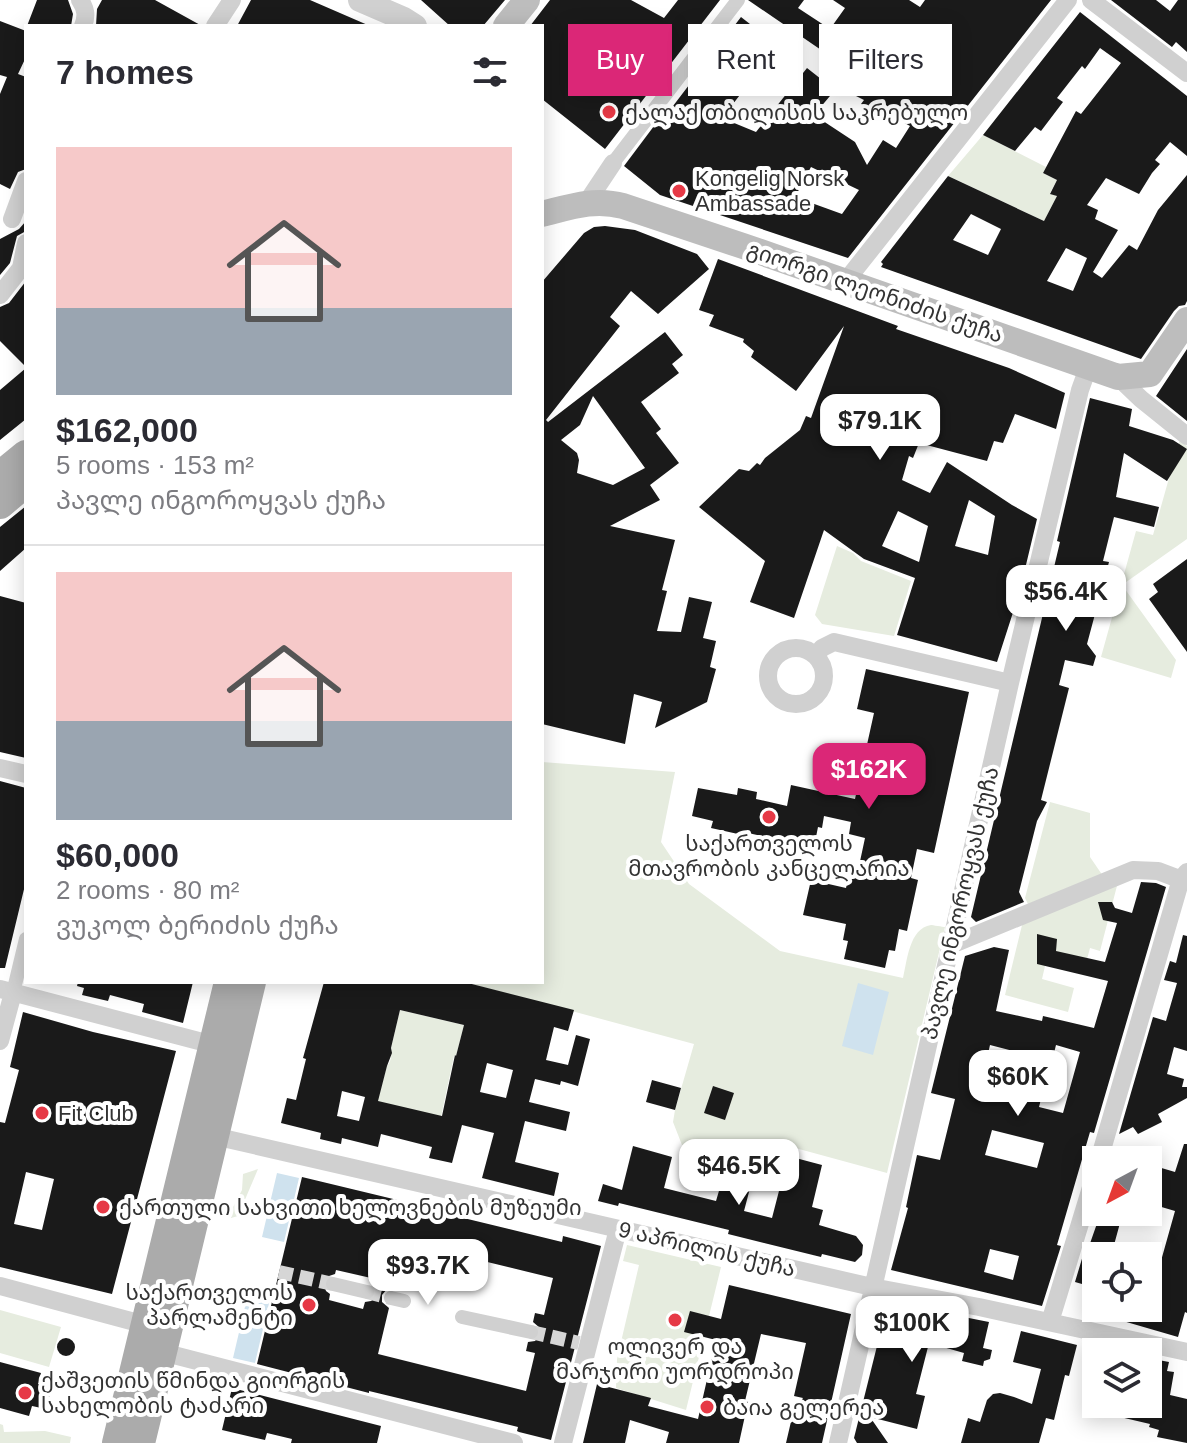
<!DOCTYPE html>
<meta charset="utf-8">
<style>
:root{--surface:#fff;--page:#f7f7f7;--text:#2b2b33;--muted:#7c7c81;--line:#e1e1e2;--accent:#db2777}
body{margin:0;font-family:Helvetica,"Noto Sans Georgian",sans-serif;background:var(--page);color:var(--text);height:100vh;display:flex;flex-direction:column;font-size:30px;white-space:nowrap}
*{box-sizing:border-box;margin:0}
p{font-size:26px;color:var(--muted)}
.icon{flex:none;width:44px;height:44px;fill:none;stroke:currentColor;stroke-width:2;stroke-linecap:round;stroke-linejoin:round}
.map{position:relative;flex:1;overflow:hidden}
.sheet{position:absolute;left:24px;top:24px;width:520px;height:960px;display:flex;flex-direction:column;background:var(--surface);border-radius:0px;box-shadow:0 4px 20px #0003}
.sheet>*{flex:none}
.top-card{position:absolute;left:568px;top:24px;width:498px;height:72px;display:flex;gap:16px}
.needle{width:52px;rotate:221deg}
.tools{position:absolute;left:1082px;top:1146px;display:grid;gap:16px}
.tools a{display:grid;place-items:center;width:80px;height:80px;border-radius:0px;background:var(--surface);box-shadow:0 4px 20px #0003;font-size:40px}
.price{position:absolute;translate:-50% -68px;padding:0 18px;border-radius:16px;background:#fff;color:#222;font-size:26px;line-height:52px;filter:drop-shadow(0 2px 4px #0008)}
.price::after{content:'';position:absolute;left:50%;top:48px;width:24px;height:18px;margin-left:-12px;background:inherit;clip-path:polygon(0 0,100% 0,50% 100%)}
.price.active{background:var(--accent);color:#fff}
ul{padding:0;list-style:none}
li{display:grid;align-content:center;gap:16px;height:424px;padding:0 32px}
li+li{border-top:2px solid var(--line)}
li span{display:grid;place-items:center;height:248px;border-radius:0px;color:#555}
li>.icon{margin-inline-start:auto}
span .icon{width:144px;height:144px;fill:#fffc;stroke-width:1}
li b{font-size:34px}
h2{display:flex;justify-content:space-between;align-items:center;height:96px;padding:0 32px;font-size:34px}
.pill{padding:0 28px;border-radius:0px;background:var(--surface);box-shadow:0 4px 20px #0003;font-size:28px;line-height:72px}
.pill.active{background:var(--accent);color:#fff}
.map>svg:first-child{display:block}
.green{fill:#e6ecdf}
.water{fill:#cfe2ee}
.building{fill:#1a1a1a;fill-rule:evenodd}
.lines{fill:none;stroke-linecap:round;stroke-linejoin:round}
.pedestrian-tunnel{stroke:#d6d6d6;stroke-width:14;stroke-dasharray:14 7;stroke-linecap:butt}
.pedestrian{stroke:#d0d0d0;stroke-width:14}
.minor{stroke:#d0d0d0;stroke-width:18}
.tertiary{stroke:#d0d0d0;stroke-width:24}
.secondary{stroke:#bdbdbd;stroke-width:26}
.primary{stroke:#ababab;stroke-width:30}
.poi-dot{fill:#e63946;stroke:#fff;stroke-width:3}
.labels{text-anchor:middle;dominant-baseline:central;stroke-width:8;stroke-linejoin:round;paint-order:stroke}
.poi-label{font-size:22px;fill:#333;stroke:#fff;text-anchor:start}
.street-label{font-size:22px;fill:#333;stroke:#fff}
</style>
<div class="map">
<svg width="1187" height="1443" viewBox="0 0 1187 1443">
<rect width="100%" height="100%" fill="#fff"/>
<!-- green -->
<path class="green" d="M983,135L1046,167L1043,173L1057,180L1050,193L1057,196L1044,221L948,176Z
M1180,439L1187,446V539L1122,585L1176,660L1171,678L1101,657L1136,531L1153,535Z
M837,546L853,553L861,561L911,581L894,636L822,624L815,615Z
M542,762L675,772L661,842L689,884L780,951L903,978C907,962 909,928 931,925C932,925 943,927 945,927L887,1173L788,1146L781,1170L682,1145L673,1122L675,1110L694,1044L464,982H542Z
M1050,802L1090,813V857L1103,876L1030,908L1025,898Z
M1118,882L1100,951L1090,948L1086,963L1048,953L1042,979L1074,988L1068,1012L1005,995L1023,921Z
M400,1010L464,1025L456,1056H454L441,1117L377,1102L387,1066C391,1062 392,1055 391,1048Z
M258,1169L238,1216L231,1218L230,1213L242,1190L243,1174Z
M627,1245L721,1267L686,1410L616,1388L617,1359L639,1265L623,1261Z
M0,1310L61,1327L49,1367L0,1353Z
M0,1424L3,1425L4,1432L45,1431L71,1437L70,1443H0Z"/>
<!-- water -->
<path class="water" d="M858,983L889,992L873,1055L842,1046Z
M277,1173L299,1178L284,1242L262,1237Z
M248,1294L270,1299L255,1363L233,1358Z"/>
<!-- building -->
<path class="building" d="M37,0H68L73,14L71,26H27Z
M102,0H155L202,26H96L97,9Z
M251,0H310L370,26H237Z
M421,0H505L483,26H450Z
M550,0H631L664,18L678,0H720L605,149L542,99V26H530Z
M748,0H804L798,8L830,29L845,8L833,0H909L920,7L925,0H1051L848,258L660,195L624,166L657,122L660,123L741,17L778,46L722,118L756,132L807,68L835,90L814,115L855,142L867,165L883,140L896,148L910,126L881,110L875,119L864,113L867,107L861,104L864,100L852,94L875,64L891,73L903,52L877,35L863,56L870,60L846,67ZM811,167L859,190L842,214L795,197Z
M1111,0H1156L1170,11L1178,0H1187V52L1176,42L1172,47Z
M1080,12L1187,96V156L1170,142L1155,160L1160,164L1152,173L1139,194L1106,178L1087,205L1098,210L1095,219L1118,230L1093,272L1102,278L1129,245L1137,250L1158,210L1187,175V301L1185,305L1179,306L1174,311L1141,359L881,267L883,264L881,262L948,176L1044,221L1057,196L1050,194L1057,180L1043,173L1076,111L1081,114L1121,63L1100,48L1085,69L1082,66L1057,98L1063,102L1041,131L1035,127L1015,151L983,135ZM971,214L1001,229L988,255L953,240ZM1066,248L1087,258L1073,291L1047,281Z
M0,21L26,31V57L18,74L26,77V169L18,172L10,189L0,184V94L7,77L0,75Z
M26,221V231L17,236L10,263L0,275V239L19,229Z
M605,226L635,230L697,254L709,269L658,314L631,291L610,317L620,326L546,420L548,422L665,332L683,355L672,364L679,373L641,402L661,429L656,433L679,463L650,485L660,500L610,526L675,540L662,590L667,591L657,631L681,632L689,597L712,602L703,638L716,641L710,667L716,669L707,702L655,728L662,702L634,694L625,744L542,724V282L584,233L594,227ZM593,396L645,468L613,485L577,473L579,460L577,453L561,440L580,425Z
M718,259L898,326L896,329L1009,368L1065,393L1056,429L1015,414L1003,443L994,441L987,461L919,443L913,458L909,456L902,480L930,493L947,462L1012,505L1037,519L1019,594L997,662L897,635L915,578L864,559L824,530L794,618L750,602L765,561L699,507L739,469L749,471L757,463L760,465L765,458L800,430L806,416L811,418L844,326L796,391L751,357L754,351L743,342L744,339L709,326L714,315L699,310ZM969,500L995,516L988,555L955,546ZM898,511L928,526L919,562L882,546Z
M26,281V367L0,341V307L9,303Z
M1187,349V421L1156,396Z
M26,368V419L0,440V390Z
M1090,398L1132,409L1129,426L1173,440L1187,449L1167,481L1124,453L1116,497L1159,507L1154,527L1114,517L1103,561L1109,562L1087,644L1096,656L1093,666L1065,660L1059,685L1069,688L1041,800L1047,802L1037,821L1019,892L1024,902L976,922L971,917L1060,542L1057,541Z
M26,506V548L0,571V527Z
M1187,559V652L1149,599L1158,592L1153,584Z
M0,596L26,603V758L0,752Z
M866,669L969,692L934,853L917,849L911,878L918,880L907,931L899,929L895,951L889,950L885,968L844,959L848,941L843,940L846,924L803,915L811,880L846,888L851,865L859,866L865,838L849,834L851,822L824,816L822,828L818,827L814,847L748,833L747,836L711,828L713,821L692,816L698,788L737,795L738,788L757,792L756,799L787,806L791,785L855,799L874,713L857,709Z
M0,781L26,788V881L5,968H0Z
M1141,882L1156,883L1166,887L1094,1133L1090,1132L1057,1245L1061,1246L1042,1306L891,1270L908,1208L906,1207L917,1155L940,1160L955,1099L931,1093L965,956L994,947L1009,950L996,1011L1042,1021L1043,1016L1094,1028L1108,981L1037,964V934L1057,939L1056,951L1105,962L1117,923L1103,920L1098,902H1112L1115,908L1132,913ZM990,1045L1052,1061L1056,1045L1080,1052L1063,1113L1039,1107L1042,1095L982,1080ZM992,1130L1044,1143L1037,1168L985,1155ZM990,1249L1019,1256L1013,1280L984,1272Z
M1183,935L1187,936V1051L1174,1047L1167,1074L1184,1079L1182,1087H1187V1098L1158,1114L1162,1122L1138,1134L1133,1127L1119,1134L1153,1017L1166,1021L1177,983L1164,980L1170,961L1176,963Z
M78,982H193L183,1023L142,1012L144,1004L110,995L108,1001L82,995L84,988L77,986Z
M324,982H464L574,1010L568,1031L554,1027L546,1060L568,1065L576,1035L590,1039L578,1086L561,1081L560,1085L535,1079L529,1102L570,1112L566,1131L525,1121L515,1162L559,1173L554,1196L482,1178L494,1133L462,1125L452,1163L429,1158L432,1147L381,1134L378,1147L342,1138L341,1144L320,1139L321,1133L281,1123L287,1098L296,1100L306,1059L303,1058ZM400,1010L464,1025L456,1056L455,1055L442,1116L378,1101L387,1066L392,1053L391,1048ZM487,1063L513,1070L506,1098L480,1092ZM342,1091L365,1097L359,1121L337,1116Z
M23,1012L93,1032L176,1051L112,1294L0,1267V1122L5,1123L19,1070L10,1067ZM26,1172L54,1179L42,1230L14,1224Z
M652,1080L681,1088L675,1110L646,1102Z
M713,1086L734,1093L725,1120L704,1113Z
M1184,1144H1187V1313L1185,1312L1178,1337L1123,1321L1126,1308H1148V1265L1159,1268L1175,1211L1148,1203V1164L1175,1172Z
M633,1146L672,1157L664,1188L716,1201L721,1184L749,1192L744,1211L772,1218L788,1156L822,1165L812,1207L823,1210L819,1225L856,1236L863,1245L862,1255L855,1262L822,1254L821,1257L728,1234L729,1230L619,1203L618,1206L598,1201L603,1184L622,1190Z
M302,1177L414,1204V1206L562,1242L563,1236L601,1246L551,1440L519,1432L517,1431L518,1427L369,1391V1393L257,1364ZM405,1242L553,1278L544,1315L535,1313L533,1322L540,1328V1335L535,1341L528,1342L526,1351L535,1353L526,1391L378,1354L389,1308L382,1302V1295L387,1289L393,1288ZM336,1270L371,1278L370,1282L374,1285L377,1290L375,1298L371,1301L365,1302L363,1309L329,1300L330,1294L326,1291L323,1282L326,1277L335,1274Z
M1101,1212H1123L1111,1256H1096V1288L1075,1282L1084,1252H1087Z
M729,1285L851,1314L822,1443H786L793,1413L803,1398L794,1396L806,1343L761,1334L745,1401L748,1402L739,1443H666L669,1432L630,1420L625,1443H583L597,1384L651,1398L648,1406L698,1419L716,1340L684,1332L690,1311L721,1319Z
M888,1302L989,1322L983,1348L992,1350L990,1359L984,1361L983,1366L962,1361L964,1353L929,1343L916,1394L925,1396L917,1429L870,1417L888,1443H857L854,1438Z
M1021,1331L1077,1345L1069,1376L1065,1375L1054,1420L1046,1418L1039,1443H961L968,1418L980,1422L987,1400L993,1394L1000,1393L1014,1397L1032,1404L1041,1369L1013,1362Z
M57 1347a9 9 0 1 1 18 0a9 9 0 1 1-18 0Z
M1148,1358L1169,1362L1167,1371L1174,1372L1170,1395L1187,1399V1443L1157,1437L1159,1430L1149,1427L1150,1424L1086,1409V1404H1148Z
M0,1362L41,1373L38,1384L52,1388L46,1409L32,1406L29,1416L0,1408Z
M232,1388L381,1426L377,1443H291L292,1439L267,1433L265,1440L222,1430Z"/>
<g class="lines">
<!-- pedestrian-tunnel -->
<path class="pedestrian-tunnel" d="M279,1272L333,1284
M367,1292L391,1298
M531,1332L579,1343"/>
<!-- pedestrian -->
<path class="pedestrian" d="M613,163L738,0
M13,993L26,939
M333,1284L367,1292
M391,1298L404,1301
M462,1317L531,1332"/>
<!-- minor -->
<path class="minor" d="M80,0C86,9 87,16 83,26
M1091,0L1187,73
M215,26L232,0
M587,202L613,163
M12,219L26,181
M845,282L1068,0
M0,295L21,268L26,243
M1118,377L1141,399L1187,436
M768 676a28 28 0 1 1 56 0a28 28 0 1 1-56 0Z
M816,655L822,648L834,642L1010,683
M0,768L26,774
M951,945L1133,870L1158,871L1187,882
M0,989L214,1045
M0,1041L13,993
M214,1136L872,1287L979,1307L1187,1352
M1099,1160L1181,879L1187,872
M0,1286L146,1325
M1050,1322L1096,1171
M162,1352L514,1443
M563,1443L618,1229
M838,1443L1010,683L1080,390L1089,365"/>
<!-- tertiary -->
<path class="tertiary" d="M360,0L404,19L415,26"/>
<!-- secondary -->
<path class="secondary" d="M506,26L527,0
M542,214C570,207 594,198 623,206L743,246L1118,377L1150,374L1187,320"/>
<!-- primary -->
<path class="primary" d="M0,476L26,455
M0,504L26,482
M117,1443L229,982
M140,1443L251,982"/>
</g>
<!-- markers -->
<g class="poi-dot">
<circle cx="609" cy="112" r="8"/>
<circle cx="679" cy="191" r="8"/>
<circle cx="769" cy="817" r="8"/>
<circle cx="42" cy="1113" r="8"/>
<circle cx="103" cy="1207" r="8"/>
<circle cx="309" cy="1305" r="8"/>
<circle cx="675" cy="1320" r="8"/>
<circle cx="25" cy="1393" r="8"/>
<circle cx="707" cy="1407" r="8"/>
</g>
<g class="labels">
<!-- poi labels -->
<g class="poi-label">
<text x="625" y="112">ქალაქ თბილისის საკრებულო</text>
<text x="695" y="178">Kongelig Norsk<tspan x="695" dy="25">Ambassade</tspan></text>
<text x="769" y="843" text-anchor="middle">საქართველოს<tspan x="769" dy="25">მთავრობის კანცელარია</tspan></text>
<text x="58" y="1113">Fit Club</text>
<text x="119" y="1207">ქართული სახვითი ხელოვნების მუზეუმი</text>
<text x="293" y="1292" text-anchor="end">საქართველოს<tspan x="293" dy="25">პარლამენტი</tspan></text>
<text x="675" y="1346" text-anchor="middle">ოლივერ და<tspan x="675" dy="25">მარჯორი უორდროპი</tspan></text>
<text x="41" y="1380">ქაშვეთის წმინდა გიორგის<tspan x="41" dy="25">სახელობის ტაძარი</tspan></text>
<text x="723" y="1407">ბაია გელერეა</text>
</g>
<!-- street labels -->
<g class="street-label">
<text transform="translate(875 292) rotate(19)">გიორგი ლეონიძის ქუჩა</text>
<text transform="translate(960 903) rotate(-77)">პავლე ინგოროყვას ქუჩა</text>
<text transform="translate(707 1249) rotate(13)">9 აპრილის ქუჩა</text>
</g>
</g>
</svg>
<div class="tools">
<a><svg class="needle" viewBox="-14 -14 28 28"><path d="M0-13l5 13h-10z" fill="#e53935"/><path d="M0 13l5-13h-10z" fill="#7c7c81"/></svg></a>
<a><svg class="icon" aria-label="locate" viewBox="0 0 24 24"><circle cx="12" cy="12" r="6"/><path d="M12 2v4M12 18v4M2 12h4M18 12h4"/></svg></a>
<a><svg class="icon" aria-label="layers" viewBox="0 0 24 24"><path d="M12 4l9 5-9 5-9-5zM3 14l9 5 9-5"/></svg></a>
</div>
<b class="price" style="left:880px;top:462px">$79.1K</b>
<b class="price" style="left:1066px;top:633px">$56.4K</b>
<b class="price active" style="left:869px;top:811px">$162K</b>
<b class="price" style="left:1018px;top:1118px">$60K</b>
<b class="price" style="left:739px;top:1207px">$46.5K</b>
<b class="price" style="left:428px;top:1307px">$93.7K</b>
<b class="price" style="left:912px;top:1364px">$100K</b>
<div class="top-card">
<a class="pill active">Buy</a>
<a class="pill">Rent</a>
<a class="pill">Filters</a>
</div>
<section class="sheet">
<h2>7 homes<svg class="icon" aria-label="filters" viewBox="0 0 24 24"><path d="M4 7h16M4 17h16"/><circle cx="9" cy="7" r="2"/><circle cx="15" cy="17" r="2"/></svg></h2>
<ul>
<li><span style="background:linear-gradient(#f6c9c9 65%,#9aa5b1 0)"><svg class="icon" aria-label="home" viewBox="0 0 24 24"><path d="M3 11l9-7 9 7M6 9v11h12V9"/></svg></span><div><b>$162,000</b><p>5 rooms · 153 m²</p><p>პავლე ინგოროყვას ქუჩა</p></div></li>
<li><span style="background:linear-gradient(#f6c9c9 60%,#9aa5b1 0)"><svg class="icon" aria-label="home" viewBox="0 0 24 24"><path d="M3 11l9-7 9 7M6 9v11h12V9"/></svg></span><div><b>$60,000</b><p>2 rooms · 80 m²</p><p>ვუკოლ ბერიძის ქუჩა</p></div></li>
</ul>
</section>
</div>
